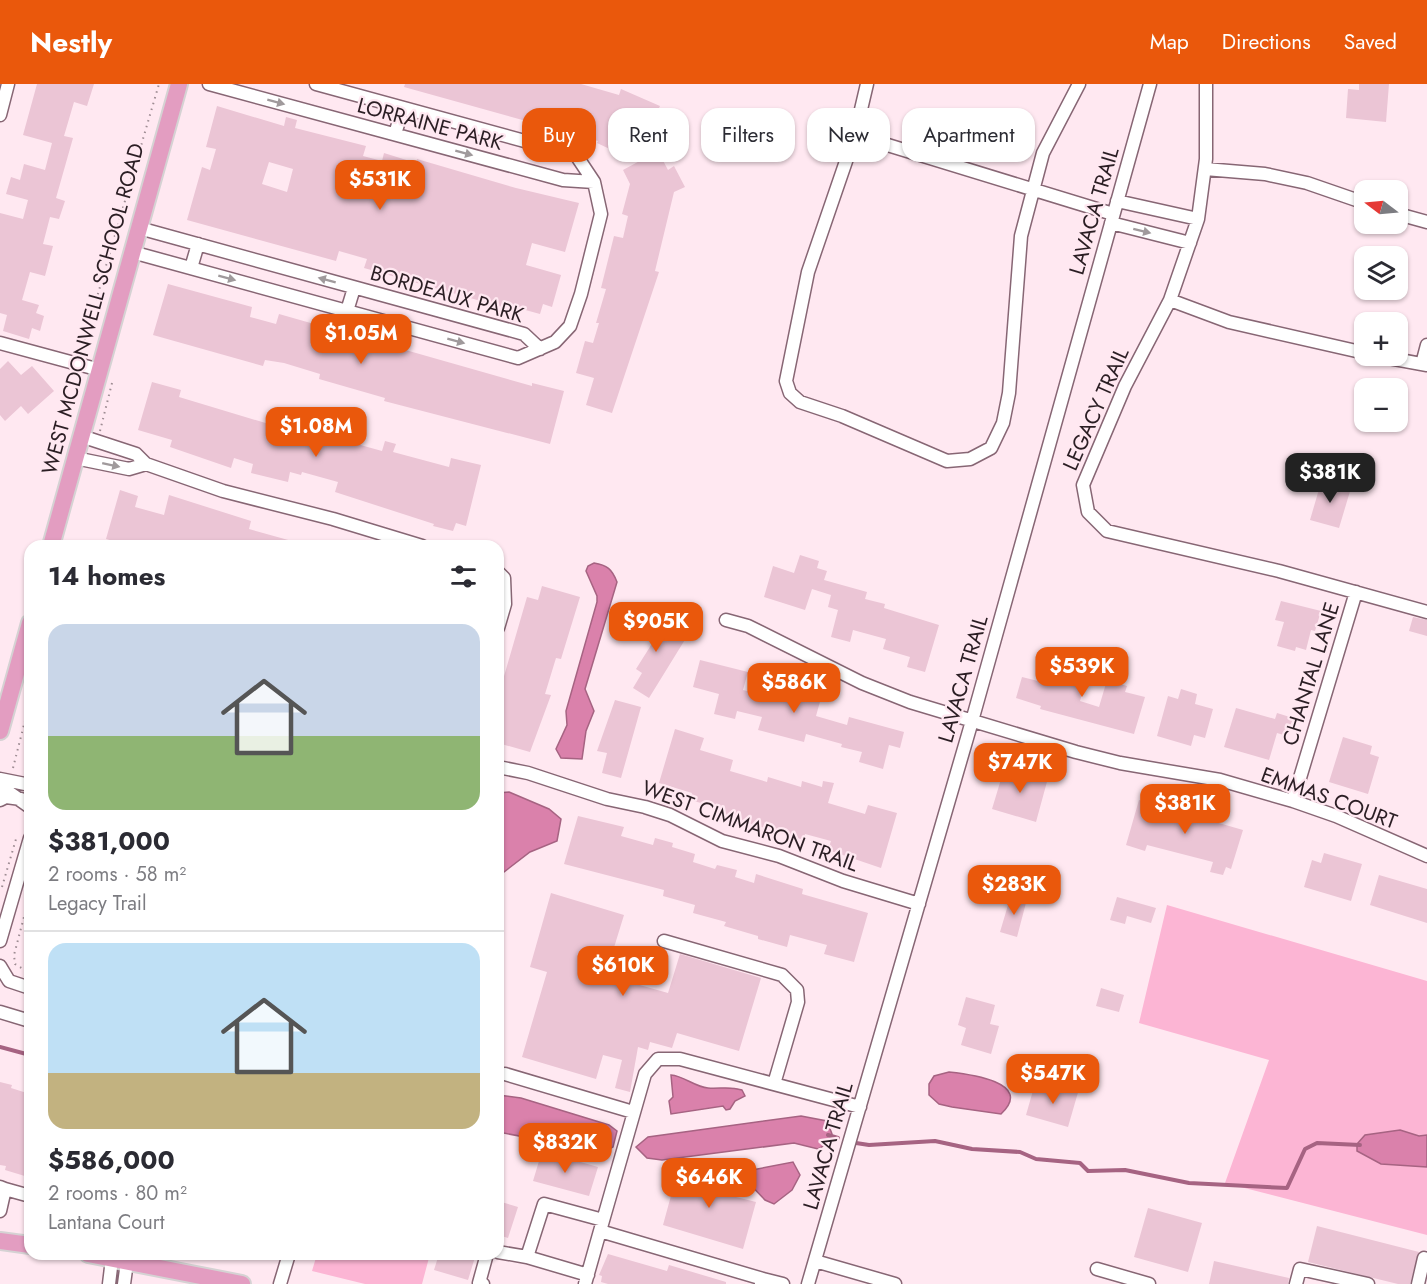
<!DOCTYPE html>
<meta charset="utf-8">
<style>
:root{--surface:#fff;--page:#f2f2f3;--text:#2b2b33;--muted:#7c7c81;--line:#e1e1e2;--accent:#ea580c}
body{margin:0;font-family:Jost,sans-serif;background:var(--page);color:var(--text);height:100vh;display:flex;flex-direction:column;font-size:22px;white-space:nowrap}
*{box-sizing:border-box;margin:0}
p{font-size:20px;color:var(--muted)}
.icon{flex:none;width:33px;height:33px;fill:none;stroke:currentColor;stroke-width:2;stroke-linecap:round;stroke-linejoin:round}
.map{position:relative;flex:1;overflow:hidden}
.panel{position:absolute;left:24px;top:456px;width:480px;height:720px;display:flex;flex-direction:column;background:var(--surface);border-radius:18px;box-shadow:0 2px 4px #0004}
.panel>*{flex:none}
.top-card{position:absolute;left:522px;top:24px;width:570px;height:54px;display:flex;gap:12px}
.needle{width:39px;rotate:286deg}
.buttons{position:absolute;left:1354px;top:96px;display:grid;gap:12px}
.buttons a{display:grid;place-items:center;width:54px;height:54px;border-radius:12px;background:var(--surface);box-shadow:0 2px 4px #0004;font-size:30px}
.price{position:absolute;translate:-50% -51px;padding:0 14px;border-radius:12px;background:var(--accent);color:#fff;font-size:20px;line-height:39px;filter:drop-shadow(0 2px 3px #0008)}
.price::after{content:'';position:absolute;left:50%;top:36px;width:18px;height:14px;margin-left:-9px;background:inherit;clip-path:polygon(0 0,100% 0,50% 100%)}
.price.current{background:#222;color:#fff}
ul{padding:0;list-style:none}
li{display:grid;align-content:center;gap:12px;height:318px;padding:0 24px}
li+li{border-top:2px solid var(--line)}
li span{display:grid;place-items:center;height:186px;border-radius:18px;color:#555}
li>.icon{margin-inline-start:auto}
span .icon{width:108px;height:108px;fill:#fffc;stroke-width:1}
li b{font-size:26px}
h2{display:flex;justify-content:space-between;align-items:center;height:72px;padding:0 24px;font-size:26px}
.chip{padding:0 21px;border-radius:18px;background:var(--surface);box-shadow:0 2px 4px #0004;font-size:21px;line-height:54px}
.chip.current{background:var(--accent);color:#fff}
header{display:flex;align-items:center;gap:36px;box-sizing:border-box;height:84px;padding:0 30px;background:var(--accent);color:#fff}
header strong{font-size:28px}
nav{display:flex;gap:33px;margin-inline-start:auto;font-size:21px}
.map>svg:first-child{display:block}
.green{fill:#fcb5d4}
.water{fill:#da81ab;stroke:#a66382;stroke-width:1.5}
.lines{fill:none;stroke-linecap:round;stroke-linejoin:round}
.stream{stroke:#a66382;stroke-width:4}
.building{fill:#ebc5d5;fill-rule:evenodd}
.minor-casing{stroke:#876674;stroke-width:15}
.major-casing{stroke:#d5d2d3;stroke-width:20}
.path{stroke:#9e8c93;stroke-width:2;stroke-dasharray:1.5 4.5;stroke-linecap:butt}
.minor{stroke:#fff;stroke-width:12}
.major{stroke:#e39dc1;stroke-width:16}
.oneway{fill:#a09a9c}
.labels{text-anchor:middle;dominant-baseline:central;stroke-width:4.5;stroke-linejoin:round;paint-order:stroke}
.street-label{font-size:21px;fill:#2b1e24;stroke:#ffe8f1}
</style>
<header>
<strong>Nestly</strong>
<nav><a>Map</a><a>Directions</a><a>Saved</a></nav>
</header>
<div class="map">
<svg width="1427" height="1200" viewBox="0 0 1427 1200">
<rect width="100%" height="100%" fill="#ffe8f1"/>
<!-- green -->
<path class="green" d="M1167,821L1427,897V1151L1225,1099L1269,976L1139,939Z
M317,1170H430L422,1200H365L312,1187Z"/>
<!-- water -->
<path class="water" d="M594,479C607,481 612,485 617,498L585,605L594,627L586,647L582,675L561,674L556,665L567,641L566,627L597,518V512L586,487L588,482Z
M509,708L549,725L561,735L557,757L530,768L504,788H498V709Z
M949,988C968,990 1035,998 1001,1030L952,1023L939,1020L929,1011V1000L934,992Z
M671,991C684,992 695,1003 708,1004C720,1005 729,1002 742,1006L745,1012L735,1017L730,1025L726,1026L723,1022L671,1030L669,1017L673,1013Z
M498,1011L521,1014L609,1041L617,1047L613,1063L604,1068L498,1048Z
M801,1032L827,1037L832,1050L827,1060L818,1065L794,1059L662,1076L647,1074L636,1063L648,1053Z
M1400,1046L1419,1052L1427,1051V1083L1381,1080L1357,1067V1060L1365,1051Z
M793,1078L800,1091L792,1106L774,1120L765,1116L744,1094L747,1087Z"/>
<g class="lines">
<!-- stream -->
<path class="stream" d="M0,963L30,971
M828,1051L838,1054
M856,1059L869,1061L935,1057L972,1065L1020,1068L1036,1075L1080,1079L1088,1087L1125,1086L1189,1099L1287,1104L1305,1065L1317,1059L1360,1061"/>
</g>
<!-- building -->
<path class="building" d="M37,0H94L87,22L74,18L64,52L73,54L56,114L65,117L59,135L50,133L43,160L53,162L45,192L30,188L22,216L39,221L36,229L44,232L40,247L32,244L29,255L3,247L7,231L0,229V129L23,135L28,116L6,110L11,93L20,96L24,80L45,86L52,59L23,51Z
M405,0H581L619,11L621,5L660,22L652,39L658,42L651,58L623,46L614,67L597,59L598,57L404,3Z
M1359,0H1389L1386,38L1346,34L1348,5L1359,6Z
M217,22L284,42L286,33L297,36L295,44L366,62L363,72L382,77L384,69L416,79L417,75L516,104L579,119L565,168L532,159L526,181L561,191L552,223L543,220L540,230L503,220L502,223L364,184L367,175L339,167L336,177L187,136L202,83L210,86L216,65L206,63ZM269,78L293,85L287,108L262,100Z
M658,67L668,86L674,82L685,103L674,108L655,187L659,188L612,329L586,321L594,294L576,289L585,257L593,259L599,239H596L606,205L601,204L614,152L623,154L628,132L622,130L630,100L623,86Z
M168,200L252,223L250,233L276,240L279,230L532,302V299L564,307L550,360L384,317L385,314L319,295L320,290L284,279L265,276L263,282L153,251Z
M8,277L21,291L32,282L54,307L28,330L21,322L5,337L0,331V285Z
M152,298L181,306L179,313L282,344L283,338L317,348L319,340L348,348L346,357L382,367L385,357L396,360L393,368L449,383L451,374L481,381L466,442L456,439L453,447L433,442L434,440L335,408L338,398L302,388L301,391L290,388L288,398L251,389L253,380L234,374L231,384L170,363L172,356L138,346Z
M1322,395L1351,404L1339,444L1310,436Z
M120,406L138,412L135,423L164,431L169,411L251,437L249,445L299,459V462H131L106,455Z
M800,471L819,477L817,484L827,487L824,496L867,508L865,515L885,520L884,524L939,541L925,588L907,583L910,573L883,565L886,555L853,546L850,558L831,553L838,526L828,523L831,511L812,505L805,526L764,513L773,482L794,489Z
M542,502L580,513L561,575L556,574L545,610L551,611L530,668L498,659V613L527,513L538,516Z
M1281,517L1321,527L1315,547L1311,546L1306,566L1296,563L1295,567L1277,562L1284,538L1275,536Z
M645,529L686,554L649,614L633,604L642,589L636,585L653,558L635,546Z
M1413,533L1427,536V552L1409,547Z
M1063,575L1080,580L1077,591L1087,593L1080,617L1099,623L1107,596L1127,602L1125,608L1145,613L1134,650L1040,625L1041,622L1016,614L1022,593L1038,597L1043,580L1060,585Z
M700,576L748,588L743,606L768,612L772,600L821,614L816,632L847,641L849,633L904,648L900,664L889,661L883,685L859,678L862,668L841,663L842,660L806,650L804,658L758,646L762,633L737,627L735,635L714,630L719,610L693,603Z
M1181,605L1197,610L1195,620L1213,625L1205,654L1194,651L1191,662L1157,652L1168,612L1178,615Z
M615,616L641,623L621,694L602,689L607,669L597,667Z
M1236,624L1275,635L1277,629L1293,634L1287,652L1277,649L1269,676L1224,663Z
M675,645L704,654L700,666L733,676L730,687L767,698L768,693L801,703L802,697L822,703L823,697L834,699L828,719L865,730L868,721L897,729L881,784L828,766L831,757L805,750L804,756L722,731L723,725L690,716L692,709L659,699Z
M1343,653L1372,662L1370,670L1379,673L1368,710L1329,698Z
M1005,682L1048,694L1036,738L992,725Z
M1139,716L1243,746L1231,785L1226,783L1223,791L1210,788L1213,778L1147,761L1145,767L1126,761Z
M578,732L624,743L621,752L653,761L655,754L673,759L672,763L695,770L693,778L715,785L717,781L737,786L735,793L754,799L756,790L803,805L802,810L868,829L854,878L824,870L827,861L790,851L787,863L758,855V852L724,842L726,838L693,829L695,821L663,812L664,806L564,780Z
M1324,769L1362,780L1351,817L1304,803L1312,776L1321,779Z
M1379,791L1427,805V839L1370,821Z
M551,809L624,831L612,870L642,879L636,900L668,909L680,870L761,894L739,967L677,949L672,964L650,958L648,966L638,963L630,1008L615,1004L622,976L603,971L596,995L522,973L547,888L530,883Z
M1011,811L1027,815L1017,853L1000,848Z
M1117,813L1156,824L1151,839L1127,832L1125,840L1110,836Z
M1101,904L1124,911L1119,928L1096,922Z
M966,913L995,921L990,940L999,942L991,970L961,961L966,944L958,941Z
M0,998L12,1001L11,1004L30,1010L28,1093L5,1086L6,1082L0,1081Z
M1060,1000L1079,1005L1068,1043L1026,1031L1034,1003L1058,1009Z
M542,1067L598,1083L589,1112L533,1097Z
M699,1082L714,1086L711,1096L735,1103L732,1112L756,1118L743,1165L663,1141L675,1097L679,1098L683,1085L697,1089Z
M498,1117L518,1123L508,1154L498,1151Z
M1148,1124L1202,1139L1188,1188L1134,1173Z
M1317,1142L1419,1168L1410,1200H1398L1308,1178Z
M439,1170H476L468,1196L434,1186Z
M608,1170L667,1187L669,1181L726,1198V1200H608L601,1198L602,1192L599,1191Z
M1214,1177L1289,1194L1288,1200H1209Z"/>
<g class="lines">
<!-- minor casing -->
<g class="minor-casing">
<path id="minor" d="M209,0L563,96L594,98
M867,0L855,51L808,188L786,297L790,309L800,318L842,332L947,377L970,375L991,364L1003,339L1009,309L1021,152L1043,69L1079,0
M1206,0V75L1198,135L1170,216L1125,302L1083,401L1088,428L1107,447L1279,487L1427,528
M0,31L8,0
M395,50L403,24
M855,51L1113,130
M1205,85L1265,90L1307,99L1365,119
M1117,117L1198,135
M1398,130L1427,138
M1111,139L1190,159
M139,144L524,250L540,265
M132,168L518,274L555,258L570,242L581,210L601,130L594,98L576,71L316,0
M191,184L198,160
M1170,216L1229,238L1365,269
M347,227L354,204
M0,259L100,286
M1378,272L1427,281
M1422,280L1427,261
M81,352L136,370L146,380L223,407L333,435L422,462
M75,374L129,385L146,380
M498,488L504,494L505,520L498,544
M726,536L748,542L862,599L910,618L1076,668L1120,679L1220,696L1293,717L1336,732L1427,772
M498,683L528,689L607,715L645,723L670,731L722,757L779,772L843,797L919,820
M0,695L30,701
M0,702L30,723
M0,716L6,713L21,715
M1293,717L1356,508
M0,857L30,754
M664,857L782,891L797,906L798,918L774,1000
M0,882L9,897L30,904
M0,928L30,937
M505,990L633,1028
M0,1103L5,1105L0,1127
M5,1105L30,1112
M498,1168L527,1173L544,1120L603,1136
M527,1173L588,1191
M815,1177L895,1200
M1097,1185L1149,1200
M763,1195L783,1200
M109,1200L112,1175
M124,1200L127,1178
M280,1200L289,1170
M483,1200L479,1199L487,1170
M585,1200L600,1147
M761,1200L763,1195L600,1147L645,990L658,975H680L860,1023
M808,1200L972,637L1150,0
M1296,1200L1300,1185L1368,1200
M1418,1200L1424,1174"/>
</g>
<!-- major casing -->
<g class="major-casing">
<path id="major" d="M51,462L179,0
M0,647L30,539
M0,1157L30,1161
M88,1170L242,1200"/>
</g>
<!-- path -->
<path class="path" d="M81,268L159,0
M100,347L113,295
M13,684L30,617
M2,803L16,755
M30,810L14,871L15,880L30,889"/>
<!-- minor -->
<use href="#minor" class="minor"/>
<!-- major -->
<use href="#major" class="major"/>
</g>
<!-- one-way arrows -->
<defs><path id="oneway-solid" d="M-6-.8H1V-3.2L6.5 0L1 3.2V.8H-6Z" transform="scale(1.5)"/></defs>
<g class="oneway">
<use href="#oneway-solid" transform="translate(276 18) rotate(15)"/>
<use href="#oneway-solid" transform="translate(464 69) rotate(15)"/>
<use href="#oneway-solid" transform="translate(1142 147) rotate(14)"/>
<use href="#oneway-solid" transform="translate(227 194) rotate(15)"/>
<use href="#oneway-solid" transform="translate(327 196) rotate(-165)"/>
<use href="#oneway-solid" transform="translate(456 257) rotate(15)"/>
<use href="#oneway-solid" transform="translate(111 381) rotate(12)"/>
</g>
<g class="labels">
<!-- street labels -->
<g class="street-label">
<text transform="translate(430 40) rotate(15)">LORRAINE PARK</text>
<text transform="translate(1094 127) rotate(-74)">LAVACA TRAIL</text>
<text transform="translate(447 210) rotate(16)">BORDEAUX PARK</text>
<text transform="translate(93 225) rotate(-75)">WEST MCDONWELL SCHOOL ROAD</text>
<text transform="translate(1096 325) rotate(-66)">LEGACY TRAIL</text>
<text transform="translate(1311 590) rotate(-73)">CHANTAL LANE</text>
<text transform="translate(963 595) rotate(-74)">LAVACA TRAIL</text>
<text transform="translate(1329 714) rotate(20)">EMMAS COURT</text>
<text transform="translate(750 742) rotate(20)">WEST CIMMARON TRAIL</text>
<text transform="translate(828 1062) rotate(-74)">LAVACA TRAIL</text>
</g>
</g>
</svg>
<div class="buttons">
<a><svg class="needle" viewBox="-14 -14 28 28"><path d="M0-13l5 13h-10z" fill="#e53935"/><path d="M0 13l5-13h-10z" fill="#7c7c81"/></svg></a>
<a><svg class="icon" aria-label="layers" viewBox="0 0 24 24"><path d="M12 4l9 5-9 5-9-5zM3 14l9 5 9-5"/></svg></a>
<a>+</a>
<a>−</a>
</div>
<b class="price" style="left:380px;top:127px">$531K</b>
<b class="price" style="left:361px;top:281px">$1.05M</b>
<b class="price" style="left:316px;top:374px">$1.08M</b>
<b class="price current" style="left:1330px;top:420px">$381K</b>
<b class="price" style="left:656px;top:569px">$905K</b>
<b class="price" style="left:1082px;top:614px">$539K</b>
<b class="price" style="left:794px;top:630px">$586K</b>
<b class="price" style="left:1020px;top:710px">$747K</b>
<b class="price" style="left:1185px;top:751px">$381K</b>
<b class="price" style="left:1014px;top:832px">$283K</b>
<b class="price" style="left:623px;top:913px">$610K</b>
<b class="price" style="left:1053px;top:1021px">$547K</b>
<b class="price" style="left:565px;top:1090px">$832K</b>
<b class="price" style="left:709px;top:1125px">$646K</b>
<div class="top-card">
<a class="chip current">Buy</a>
<a class="chip">Rent</a>
<a class="chip">Filters</a>
<a class="chip">New</a>
<a class="chip">Apartment</a>
</div>
<section class="panel">
<h2>14 homes<svg class="icon" aria-label="filters" viewBox="0 0 24 24"><path d="M4 7h16M4 17h16"/><circle cx="9" cy="7" r="2"/><circle cx="15" cy="17" r="2"/></svg></h2>
<ul>
<li><span style="background:linear-gradient(#c9d6e8 60%,#8fb573 0)"><svg class="icon" aria-label="home" viewBox="0 0 24 24"><path d="M3 11l9-7 9 7M6 9v11h12V9"/></svg></span><div><b>$381,000</b><p>2 rooms · 58 m²</p><p>Legacy Trail</p></div></li>
<li><span style="background:linear-gradient(#bfe0f5 70%,#c2b280 0)"><svg class="icon" aria-label="home" viewBox="0 0 24 24"><path d="M3 11l9-7 9 7M6 9v11h12V9"/></svg></span><div><b>$586,000</b><p>2 rooms · 80 m²</p><p>Lantana Court</p></div></li>
</ul>
</section>
</div>
